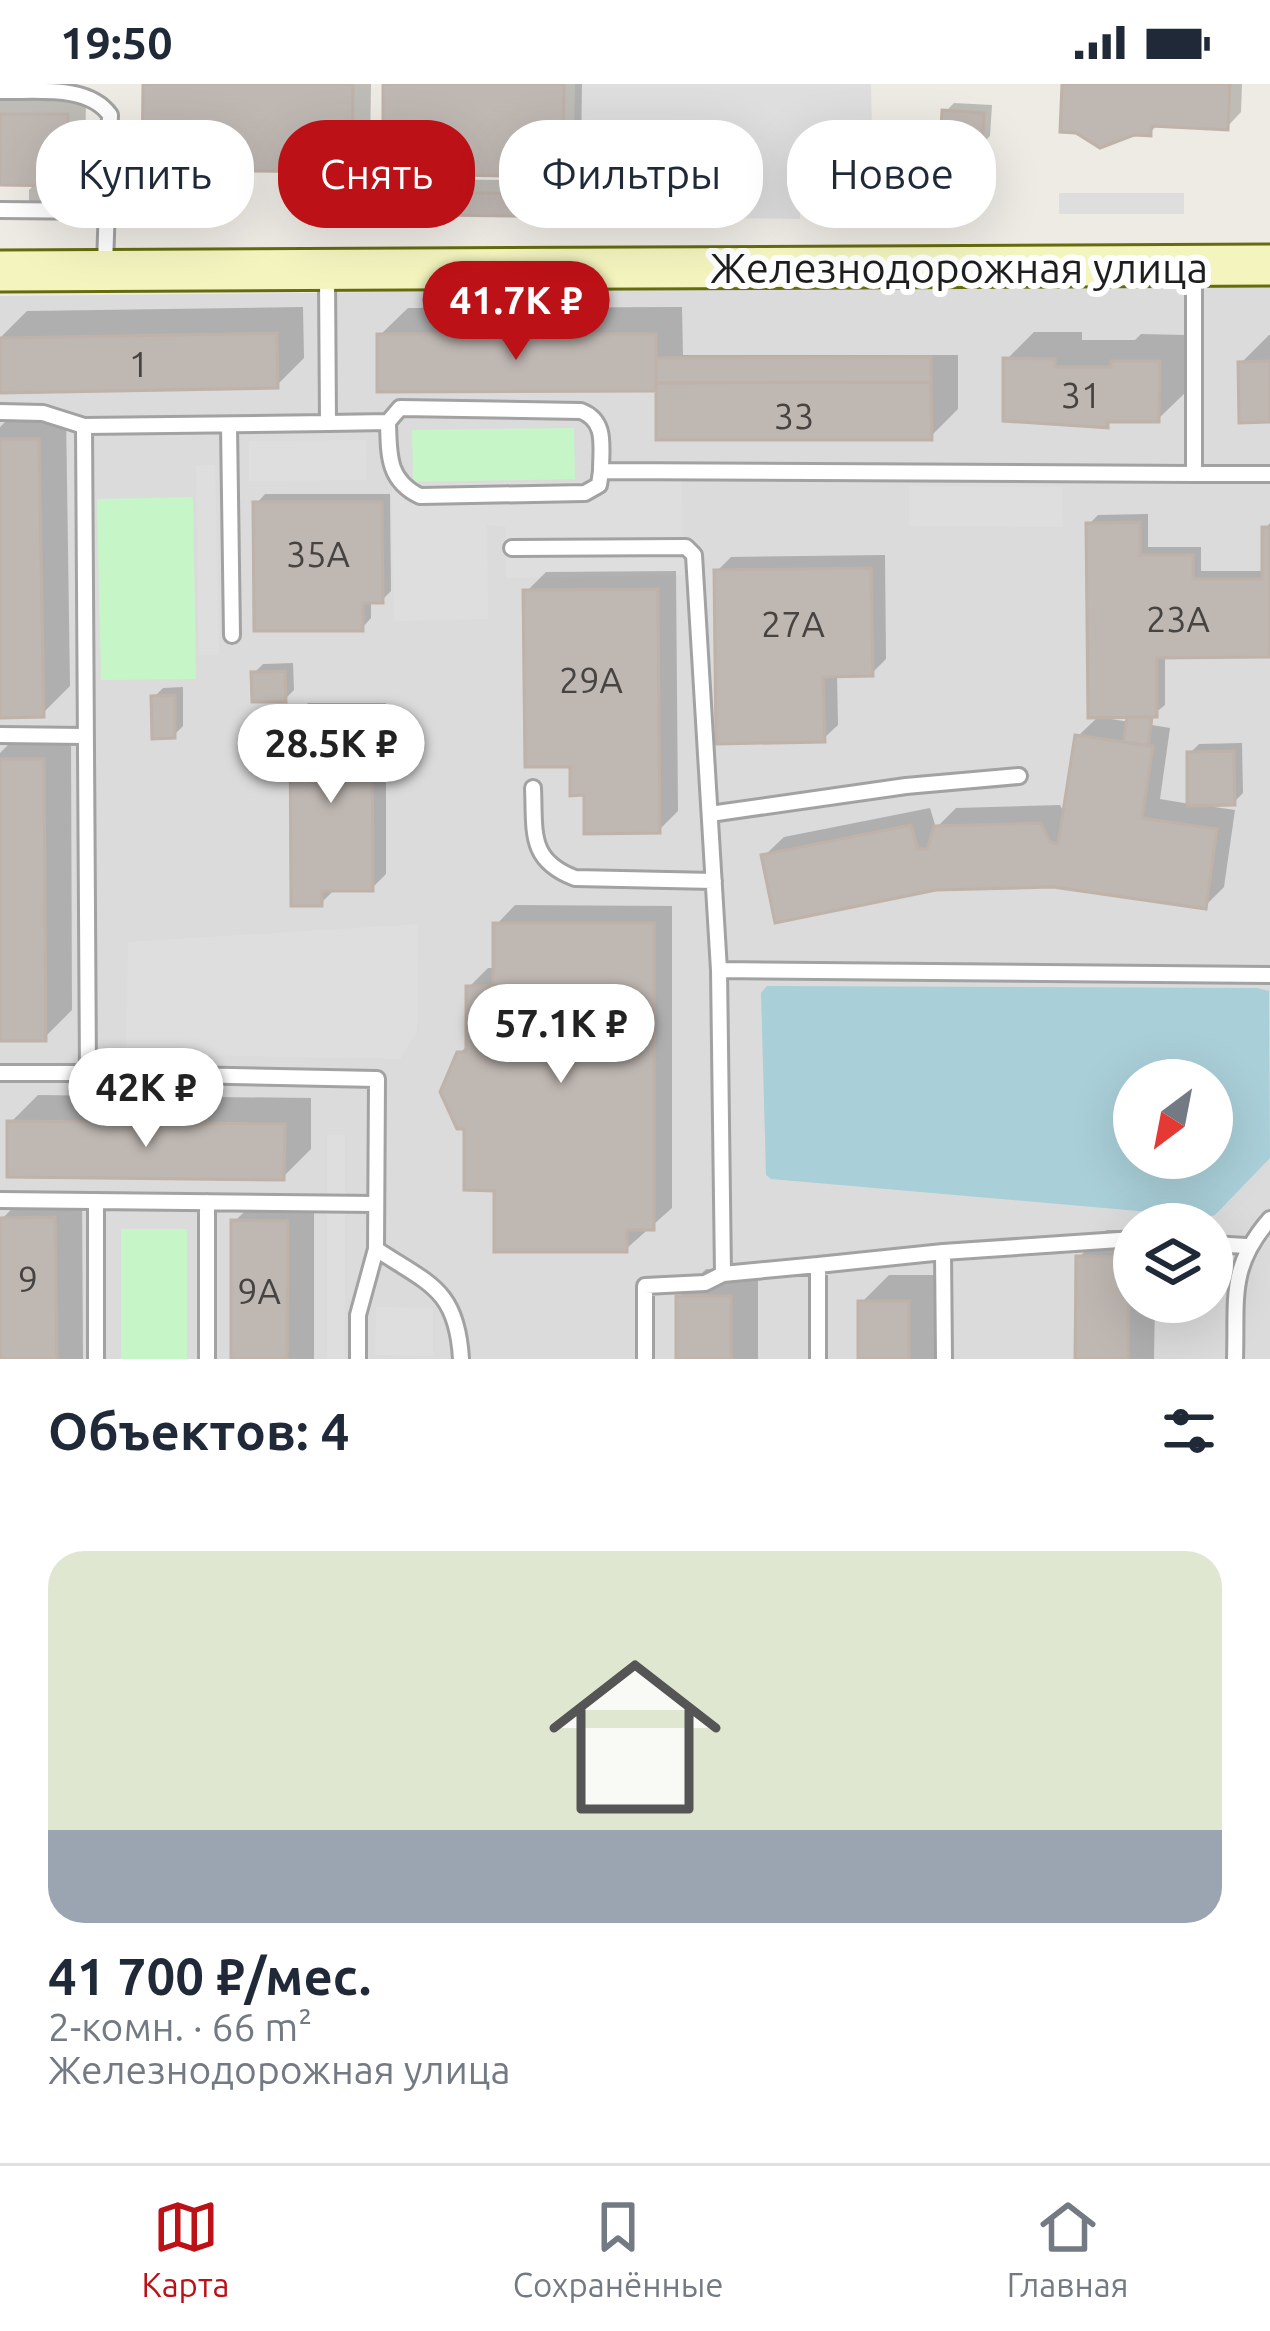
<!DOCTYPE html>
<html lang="ru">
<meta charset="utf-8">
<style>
:root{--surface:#fff;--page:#f2f2f3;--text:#1f2937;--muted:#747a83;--line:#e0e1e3;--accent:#bb1117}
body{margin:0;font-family:Ubuntu,sans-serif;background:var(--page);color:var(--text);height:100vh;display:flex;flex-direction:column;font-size:45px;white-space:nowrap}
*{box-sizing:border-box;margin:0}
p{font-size:39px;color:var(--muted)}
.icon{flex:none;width:66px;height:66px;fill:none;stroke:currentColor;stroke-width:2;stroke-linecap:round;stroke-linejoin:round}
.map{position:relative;height:1275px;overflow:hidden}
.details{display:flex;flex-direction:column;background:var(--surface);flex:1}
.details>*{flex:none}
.banner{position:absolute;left:36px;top:36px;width:1200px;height:108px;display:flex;gap:24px}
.needle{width:78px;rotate:212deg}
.controls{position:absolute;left:1113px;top:975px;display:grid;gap:24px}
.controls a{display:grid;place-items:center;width:120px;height:120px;border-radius:50%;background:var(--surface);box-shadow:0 12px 48px #0002;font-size:60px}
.price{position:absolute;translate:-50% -102px;padding:0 27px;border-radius:42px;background:#fff;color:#222;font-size:39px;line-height:78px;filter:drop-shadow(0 3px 6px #0008)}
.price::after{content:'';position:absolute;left:50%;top:72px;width:36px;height:27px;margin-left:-18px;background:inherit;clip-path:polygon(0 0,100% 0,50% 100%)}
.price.active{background:var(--accent);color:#fff}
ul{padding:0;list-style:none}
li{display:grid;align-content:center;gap:24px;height:636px;padding:0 48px}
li+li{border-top:3px solid var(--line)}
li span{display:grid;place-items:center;height:372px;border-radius:36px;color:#555}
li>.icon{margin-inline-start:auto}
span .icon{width:216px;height:216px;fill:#fffc;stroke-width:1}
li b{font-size:51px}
h2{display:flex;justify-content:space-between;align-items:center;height:144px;padding:0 48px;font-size:51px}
.pill{padding:0 42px;border-radius:48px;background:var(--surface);box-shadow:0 12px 48px #0002;font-size:42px;line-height:108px}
.pill.active{background:var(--accent);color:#fff}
.status{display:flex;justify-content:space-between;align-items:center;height:84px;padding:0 60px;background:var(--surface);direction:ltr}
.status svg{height:33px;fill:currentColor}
.dock{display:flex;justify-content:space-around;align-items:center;height:168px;border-top:3px solid var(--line);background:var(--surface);font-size:33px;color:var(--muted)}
.dock a{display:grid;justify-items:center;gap:6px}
.dock .active{color:var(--accent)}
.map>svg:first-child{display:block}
.residential{fill:#dcdbdb;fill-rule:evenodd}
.park{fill:#c6f5c8}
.parking{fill:#dedede}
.water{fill:#a9cfd8;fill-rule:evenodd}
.shadow{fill:#0003;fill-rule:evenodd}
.building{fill:#bfb7b2;stroke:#bfb2a9;stroke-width:3}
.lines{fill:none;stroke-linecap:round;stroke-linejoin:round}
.lane-casing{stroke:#a2a2a2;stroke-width:20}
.secondary-casing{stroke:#656c0e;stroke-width:45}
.lane{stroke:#fff;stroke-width:14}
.secondary{stroke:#f3f4be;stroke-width:39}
.labels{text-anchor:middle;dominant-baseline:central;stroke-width:12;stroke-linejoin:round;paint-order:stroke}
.number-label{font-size:36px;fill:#464443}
.street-label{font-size:42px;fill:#1e1e1e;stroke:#fff}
</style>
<div class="status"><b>19:50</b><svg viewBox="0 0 49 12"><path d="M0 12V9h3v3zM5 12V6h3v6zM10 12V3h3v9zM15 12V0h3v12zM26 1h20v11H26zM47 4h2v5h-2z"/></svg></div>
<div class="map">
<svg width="1270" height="1275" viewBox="0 0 1270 1275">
<rect width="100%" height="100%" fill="#eeebe5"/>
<!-- residential -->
<path class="residential" d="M1270,199V1275H0V212ZM1134,996H1212V1074H1134ZM1134,1140H1212V1218H1134Z"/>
<!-- park -->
<path class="park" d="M574,344L575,395L413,398L412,346Z
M193,413L196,595L101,596L97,415Z
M121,1145H187V1275H121Z"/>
<!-- parking -->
<path class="parking" d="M575,0H871L873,92L801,94L800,135L589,132V96L573,95Z
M1059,109H1184V130H1059Z
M366,356L367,396L249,397V357Z
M196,381H215L219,571H199Z
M682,397L684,491L506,494L505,442L487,441L488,535L394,537L391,400Z
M909,402L1063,403L1062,443L909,442Z
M418,840L417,948L400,975L126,970L128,858Z
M327,1051H345V1275H327Z
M376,1223L433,1224V1272L375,1271Z"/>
<!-- water -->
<path class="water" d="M767,902L1257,904L1269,907L1270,1074L1215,1131L1207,1133L771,1095L766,1091L761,909ZM1134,996H1212V1074H1134Z"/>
<!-- shadow -->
<path class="shadow" d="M146,0H371L370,65L351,85Z
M386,0H582L581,70L562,90Z
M1065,0H1242L1241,28L1227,43L1159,39L1150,49Z
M0,11L86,12L85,79L62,103H88L84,118L50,109L42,117H29V106L37,98H0Z
M954,19L992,21L990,52L981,61L945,28Z
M312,94L593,97V115L579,130L298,108Z
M303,223L304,274L276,302L0,306V254L27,227Z
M682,223L683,271H958V325L930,353L380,251L408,224Z
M1034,248H1082V256H1135L1141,250L1186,251V308L1158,335H1112L1107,341L1006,276Z
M1269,251H1270V335L1241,279Z
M66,328L70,602L42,630L0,631V343L14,329Z
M265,410H390L391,507L382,516H371V534L362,544L256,420Z
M1148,430V463H1201V487H1265V445L1270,439V570L1165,571V621L1154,630L1152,641L1170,644L1160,715L1190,720V669L1199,660L1242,659L1243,709L1234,718L1208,719V722L1235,726L1224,803L1205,822L1053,800L764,772L784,753L930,724L936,744L956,724L1060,721L1066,733L1078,652L1100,631L1089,440L1098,431ZM1105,630H1135L1130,638L1105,634Z
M885,471L886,575L872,589L837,590L838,641L823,655L717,487L731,473Z
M676,487L678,727L659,746L587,708L573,680L526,508L546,488Z
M293,579L294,606L285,615L254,589L263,580Z
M183,603V642L174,651L154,613L163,604Z
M308,619H386V790L372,804H336L321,819L293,633Z
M20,649H71L72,926L44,954H0V669Z
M515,821L672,822V1124L626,1165L497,1104L467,1042L459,970L469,960V903L488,884H496V841Z
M38,1011L311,1014V1065L283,1093L10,1039Z
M29,1107H82L83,1275H3L2,1135Z
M262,1110H314V1275H234V1138Z
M1107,1146H1134V1218H1155L1154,1275H1078L1079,1173Z
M706,1185L758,1186V1275H679V1213Z
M889,1191H935L936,1275H861V1219Z"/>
<!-- building -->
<path class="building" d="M143,0H353L352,88L142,86Z
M383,0H564L563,93L383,90Z
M1062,0H1230L1228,46L1151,42V52L1134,51L1100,64L1076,49L1060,48Z
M942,26L984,29L982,64L940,61Z
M0,30H68L67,102L0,101Z
M47,105L85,106V121L47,120Z
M295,107L580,110V133L294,129Z
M277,249L278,304L0,309V254Z
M377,250H656V307L377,308Z
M931,273V298L656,299V274Z
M1003,274L1055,275V283H1111V277H1160L1159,338H1108V344L1003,337Z
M1270,277V338L1239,339L1238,278Z
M931,298L932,356H656V299Z
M0,355H39L44,633L0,634Z
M253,418H382L383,519H363V547H254Z
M1140,438V471H1193V495H1262V443H1270V573L1157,574V633L1088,634L1086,439Z
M871,484L873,592L823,593L825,658L716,660L714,486Z
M658,505L660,749L584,750V711L570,712V683H525L523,506Z
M285,587L286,618H252L251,588Z
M175,611V654L152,655L151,612Z
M290,632H372L373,807H322V822H291Z
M1127,633H1152L1148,662L1124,658Z
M1075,651L1153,662L1142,734L1217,745L1206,825L1053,803L936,806L775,839L761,771L911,741L918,765H927L934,742L1041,739L1050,758L1058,760Z
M1234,667L1235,721L1187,722V668Z
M0,675H44L46,957H0Z
M493,839H654V1146H627V1168H494V1107L464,1106V1045H457L440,1008L457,968H466V902H493Z
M7,1037L285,1040L284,1096L7,1093Z
M55,1133L57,1275H0V1134Z
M231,1136L288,1137L287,1275H231Z
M1076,1172L1129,1173L1128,1275H1075Z
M676,1212H731V1275H676Z
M858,1217H909V1275H858Z"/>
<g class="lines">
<!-- lane casing -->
<g class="lane-casing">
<path id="lane" d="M0,7C36,8 88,0 110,31L105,181
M0,126L107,127
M1194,183V390H1270
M0,328L43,329L84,342L328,339L327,192
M388,338C389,370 387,396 420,412L585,409L599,401L601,387
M328,339L388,338L400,324L581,327C607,337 601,362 601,387L1194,390
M229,342L232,551
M512,464L686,463L694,471L719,886L723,1190L818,1181
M0,651L85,652
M533,704C535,748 528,776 575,794L714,797
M710,730L906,702L1019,692
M719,886L1270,891
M0,989H88L84,342
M88,989L377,995L376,1165C429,1200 457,1205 461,1275
M0,1116L376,1120
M96,1117V1275
M1212,1160L1246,1162
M943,1168L1134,1155
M207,1275V1118
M358,1275V1231L376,1165
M645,1275V1202L705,1199L723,1190
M818,1275V1181L943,1168L944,1275
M1235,1275C1237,1215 1228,1183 1270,1135"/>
</g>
<!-- secondary casing -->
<g class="secondary-casing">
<path id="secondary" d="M0,187L1270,181"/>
</g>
<!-- lane -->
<use href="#lane" class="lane"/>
<!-- secondary -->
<use href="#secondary" class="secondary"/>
</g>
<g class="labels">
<!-- number labels -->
<g class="number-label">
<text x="139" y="279">1</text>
<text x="1081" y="310">31</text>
<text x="794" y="331">33</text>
<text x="318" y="469">35А</text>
<text x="1178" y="534">23А</text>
<text x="793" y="539">27А</text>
<text x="591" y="595">29А</text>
<text x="28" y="1194">9</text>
<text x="259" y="1206">9А</text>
</g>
<!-- street labels -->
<g class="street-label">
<text x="959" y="183">Железнодорожная улица</text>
</g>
</g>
</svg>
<div class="controls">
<a><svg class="needle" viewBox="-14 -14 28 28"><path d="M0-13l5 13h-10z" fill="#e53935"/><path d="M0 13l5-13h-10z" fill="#747a83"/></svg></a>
<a><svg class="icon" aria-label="layers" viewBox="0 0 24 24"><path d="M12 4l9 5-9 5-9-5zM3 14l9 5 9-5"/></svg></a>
</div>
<b class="price active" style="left:516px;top:279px">41.7K ₽</b>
<b class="price" style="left:331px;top:722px">28.5K ₽</b>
<b class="price" style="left:561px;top:1002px">57.1K ₽</b>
<b class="price" style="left:146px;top:1066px">42K ₽</b>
<div class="banner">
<a class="pill">Купить</a>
<a class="pill active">Снять</a>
<a class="pill">Фильтры</a>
<a class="pill">Новое</a>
</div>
</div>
<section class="details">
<h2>Объектов: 4<svg class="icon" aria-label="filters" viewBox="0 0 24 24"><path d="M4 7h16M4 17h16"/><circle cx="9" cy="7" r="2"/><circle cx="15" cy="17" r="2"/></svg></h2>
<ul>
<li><span style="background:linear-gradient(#dfe7d0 75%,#9aa5b1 0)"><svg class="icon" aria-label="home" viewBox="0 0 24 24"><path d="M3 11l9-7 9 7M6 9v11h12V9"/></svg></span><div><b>41 700 ₽/мес.</b><p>2-комн. · 66 m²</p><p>Железнодорожная улица</p></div></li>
</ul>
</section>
<nav class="dock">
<a class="active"><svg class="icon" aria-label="map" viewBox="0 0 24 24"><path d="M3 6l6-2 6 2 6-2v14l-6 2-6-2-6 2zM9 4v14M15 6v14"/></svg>Карта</a>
<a><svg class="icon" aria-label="saved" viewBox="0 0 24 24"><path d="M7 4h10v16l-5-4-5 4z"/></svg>Сохранённые</a>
<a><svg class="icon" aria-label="home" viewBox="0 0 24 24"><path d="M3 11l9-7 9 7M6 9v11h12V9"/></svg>Главная</a>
</nav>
